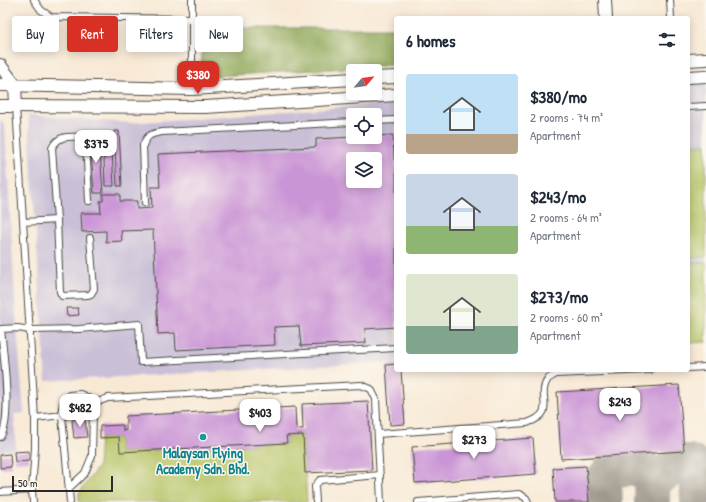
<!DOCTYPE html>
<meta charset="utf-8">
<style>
:root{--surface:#fff;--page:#f6f6f7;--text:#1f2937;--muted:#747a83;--accent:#d93025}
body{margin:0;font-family:"Patrick Hand",sans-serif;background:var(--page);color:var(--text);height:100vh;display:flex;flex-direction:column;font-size:15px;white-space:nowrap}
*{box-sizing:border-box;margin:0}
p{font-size:13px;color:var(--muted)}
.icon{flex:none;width:22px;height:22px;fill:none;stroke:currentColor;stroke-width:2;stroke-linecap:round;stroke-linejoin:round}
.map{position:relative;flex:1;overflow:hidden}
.side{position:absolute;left:394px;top:16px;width:296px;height:356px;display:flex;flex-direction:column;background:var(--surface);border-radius:4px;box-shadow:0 2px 10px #0003}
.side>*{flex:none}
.top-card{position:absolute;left:12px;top:16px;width:322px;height:36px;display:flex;gap:8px}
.needle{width:26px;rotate:61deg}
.fabs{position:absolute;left:346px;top:64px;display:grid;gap:8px}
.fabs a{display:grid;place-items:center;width:36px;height:36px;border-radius:4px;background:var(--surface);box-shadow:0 2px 10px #0003;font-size:20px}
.scale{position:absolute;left:12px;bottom:10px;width:101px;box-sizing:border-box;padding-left:4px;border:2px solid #2b2b2b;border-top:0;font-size:11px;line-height:14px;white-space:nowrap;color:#2b2b2b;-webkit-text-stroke:3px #fbf7ec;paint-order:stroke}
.price{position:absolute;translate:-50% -34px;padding:0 9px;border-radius:8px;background:#fff;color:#222;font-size:13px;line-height:26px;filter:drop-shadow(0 1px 2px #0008)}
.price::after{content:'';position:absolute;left:50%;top:24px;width:12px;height:9px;margin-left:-6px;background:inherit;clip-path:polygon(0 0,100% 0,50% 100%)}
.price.active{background:var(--accent);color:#fff}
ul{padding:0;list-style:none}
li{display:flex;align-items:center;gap:12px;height:100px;padding:0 12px}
li span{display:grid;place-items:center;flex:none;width:112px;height:80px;border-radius:4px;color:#555}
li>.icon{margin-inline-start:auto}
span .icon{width:48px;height:48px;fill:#fffc;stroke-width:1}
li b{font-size:17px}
h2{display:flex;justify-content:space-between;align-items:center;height:48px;padding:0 12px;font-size:17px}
.tag{padding:0 14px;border-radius:4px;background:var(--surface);box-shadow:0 2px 10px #0003;font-size:14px;line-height:36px}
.tag.active{background:var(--accent);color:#fff}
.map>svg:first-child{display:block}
.industrial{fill:#c9bfd7;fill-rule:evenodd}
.green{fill:#b6c264;stroke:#707648}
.forest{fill:#90a85a;stroke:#5e6a42}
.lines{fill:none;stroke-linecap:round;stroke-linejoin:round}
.taxiway{stroke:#928a80;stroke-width:36}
.building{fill:#ca95d6;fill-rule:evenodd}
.service-casing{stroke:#4a4844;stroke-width:8}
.minor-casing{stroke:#4a4844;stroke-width:14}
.service{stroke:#fff;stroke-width:6}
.minor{stroke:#fff;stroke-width:12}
.culture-dot{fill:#0f9aa8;stroke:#fbf7ec;stroke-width:1.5}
.labels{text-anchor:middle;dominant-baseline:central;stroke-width:3;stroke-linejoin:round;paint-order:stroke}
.culture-label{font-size:14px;font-weight:bold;fill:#0d838f;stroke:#fbf7ec}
</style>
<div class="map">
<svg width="706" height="502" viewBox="0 0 706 502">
<rect width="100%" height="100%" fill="#fbf7ec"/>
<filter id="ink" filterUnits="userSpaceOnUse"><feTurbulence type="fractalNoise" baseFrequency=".025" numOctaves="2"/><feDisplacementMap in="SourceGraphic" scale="8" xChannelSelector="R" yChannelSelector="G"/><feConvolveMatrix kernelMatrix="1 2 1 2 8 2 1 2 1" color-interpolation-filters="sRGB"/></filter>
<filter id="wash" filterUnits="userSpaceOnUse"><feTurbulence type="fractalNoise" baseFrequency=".012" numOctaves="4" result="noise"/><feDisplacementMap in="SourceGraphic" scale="16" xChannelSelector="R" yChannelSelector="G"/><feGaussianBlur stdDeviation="0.9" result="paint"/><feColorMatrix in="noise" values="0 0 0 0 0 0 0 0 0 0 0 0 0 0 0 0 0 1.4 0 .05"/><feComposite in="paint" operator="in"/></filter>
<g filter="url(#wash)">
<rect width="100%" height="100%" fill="#f8e9d5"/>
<!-- industrial -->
<path class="industrial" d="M706,82V342L688,343V83Z
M396,103V362L46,381L28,115L129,123ZM353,115H375V137H353ZM353,159H375V181H353Z
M0,119L5,127L16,316L24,413L14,414L16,450L0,451Z"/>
<!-- green -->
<path class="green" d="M706,144V257L688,258V145Z
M706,262V342L688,343V263Z
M303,435L307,502H79V493L98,467L100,438L119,437L120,452L287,443L286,436Z"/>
<!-- forest -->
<path class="forest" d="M203,28H396V65L201,77Z"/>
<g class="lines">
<!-- taxiway -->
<path class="taxiway" d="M651,481L685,462H689L694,464L697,473L698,502
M605,502L604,479L611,470L643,468C655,472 652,492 652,502"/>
</g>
<g id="blocks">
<!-- building -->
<path class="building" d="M114,131H119L122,186H117Z
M103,133H111L114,186H105Z
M90,135H99L103,193H94Z
M393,135L394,160H396V327L365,329L366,343L301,346L299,326L274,327L275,345L176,350L175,333L158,334L153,230L121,231L122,241L106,242V231L82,232L81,213H101L100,201H103V194H120V201H137V209L152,208L151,187H160L158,154L316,147V139ZM353,159H375V181H353Z
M66,308H78L79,315L67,316Z
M396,364V370H401L405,424L390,425L386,365Z
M679,385L684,451L561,459L557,392Z
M368,401L372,470L305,473L303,435L286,436L287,443L120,452L119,437L100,438V426L123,425V431L126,430V416L295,407L296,429H303L302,404Z
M85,419L87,437L74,438L72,420Z
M533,438L536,474L415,483L412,447Z
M29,451V461L15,462L14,452Z
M10,454L11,467L0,468V455Z
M586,466L589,502H555L553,468Z"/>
</g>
</g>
<g filter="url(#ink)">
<use href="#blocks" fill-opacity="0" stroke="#4a4844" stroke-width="1"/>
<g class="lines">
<!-- service casing -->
<g class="service-casing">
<path id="service" d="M34,0L41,10L51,17L192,19
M192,0V89
M670,0L671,18
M16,106L35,418V448L32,490
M688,107L706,106
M375,121L396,120
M145,203L143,145C148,134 151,134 162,132L353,122
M57,220L60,292L62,296L88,295L91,294L94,289L90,238
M23,222L57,220L52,148C59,134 69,137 83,137L86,141L89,201
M688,368L705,367
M92,404L108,398L361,385L371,389L376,399L381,502
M35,418L93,412
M378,434L527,423C559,412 535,397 548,379C550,377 554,376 556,374L650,370
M0,437C13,423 3,350 1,329L18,328L30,330L79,329L139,324L141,362L396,348
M69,488L85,473L92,456L93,412L92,404L87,397L80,394L69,395C63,402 61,407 62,416L70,502
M0,492L32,490L33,502
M316,502L315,486L320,480L380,475
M418,502L519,494L526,498L528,502"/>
</g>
<!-- minor casing -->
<g class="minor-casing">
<path id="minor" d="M605,0L606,18
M688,60L706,59
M0,65L15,85L16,106
M688,77L706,76
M375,78L396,77
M0,85L192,89L353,79
M0,106L205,107L396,95"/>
</g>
<!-- service -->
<use href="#service" class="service"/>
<!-- minor -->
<use href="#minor" class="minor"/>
</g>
</g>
<!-- markers -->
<circle class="culture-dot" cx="203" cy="437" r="4"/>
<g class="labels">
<!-- culture labels -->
<g class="culture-label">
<text x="203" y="452">Malaysan Flying<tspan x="203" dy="16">Academy Sdn. Bhd.</tspan></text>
</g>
</g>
</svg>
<div class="fabs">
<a><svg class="needle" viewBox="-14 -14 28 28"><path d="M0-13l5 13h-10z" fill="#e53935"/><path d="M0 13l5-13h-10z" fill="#747a83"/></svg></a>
<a><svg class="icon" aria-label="locate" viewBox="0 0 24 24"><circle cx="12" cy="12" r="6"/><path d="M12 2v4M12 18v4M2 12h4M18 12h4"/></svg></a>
<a><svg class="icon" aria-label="layers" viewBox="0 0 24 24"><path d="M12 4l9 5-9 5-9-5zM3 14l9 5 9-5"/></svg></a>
</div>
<div class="scale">50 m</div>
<b class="price active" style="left:198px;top:95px">$380</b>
<b class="price" style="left:96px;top:164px">$375</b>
<b class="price" style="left:620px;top:422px">$243</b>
<b class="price" style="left:80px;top:428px">$482</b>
<b class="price" style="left:260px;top:433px">$403</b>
<b class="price" style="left:474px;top:460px">$273</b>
<div class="top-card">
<a class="tag">Buy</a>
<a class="tag active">Rent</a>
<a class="tag">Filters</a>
<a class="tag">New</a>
</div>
<section class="side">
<h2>6 homes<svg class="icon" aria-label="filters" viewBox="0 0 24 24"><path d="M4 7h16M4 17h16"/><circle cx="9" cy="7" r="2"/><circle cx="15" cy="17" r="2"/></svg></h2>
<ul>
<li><span style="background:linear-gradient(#bfe0f5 75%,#b9a48a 0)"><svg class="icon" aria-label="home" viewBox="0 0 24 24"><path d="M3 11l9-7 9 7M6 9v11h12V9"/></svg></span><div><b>$380/mo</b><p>2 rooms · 74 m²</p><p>Apartment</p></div></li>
<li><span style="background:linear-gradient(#c9d6e8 65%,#8fb573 0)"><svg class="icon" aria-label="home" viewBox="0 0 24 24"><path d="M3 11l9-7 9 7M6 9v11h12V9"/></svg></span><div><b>$243/mo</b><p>2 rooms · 64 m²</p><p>Apartment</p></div></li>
<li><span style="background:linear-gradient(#dfe7d0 65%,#7fa58c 0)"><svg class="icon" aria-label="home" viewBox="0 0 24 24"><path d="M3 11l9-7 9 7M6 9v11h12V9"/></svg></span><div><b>$273/mo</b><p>2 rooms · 60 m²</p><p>Apartment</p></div></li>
</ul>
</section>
</div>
